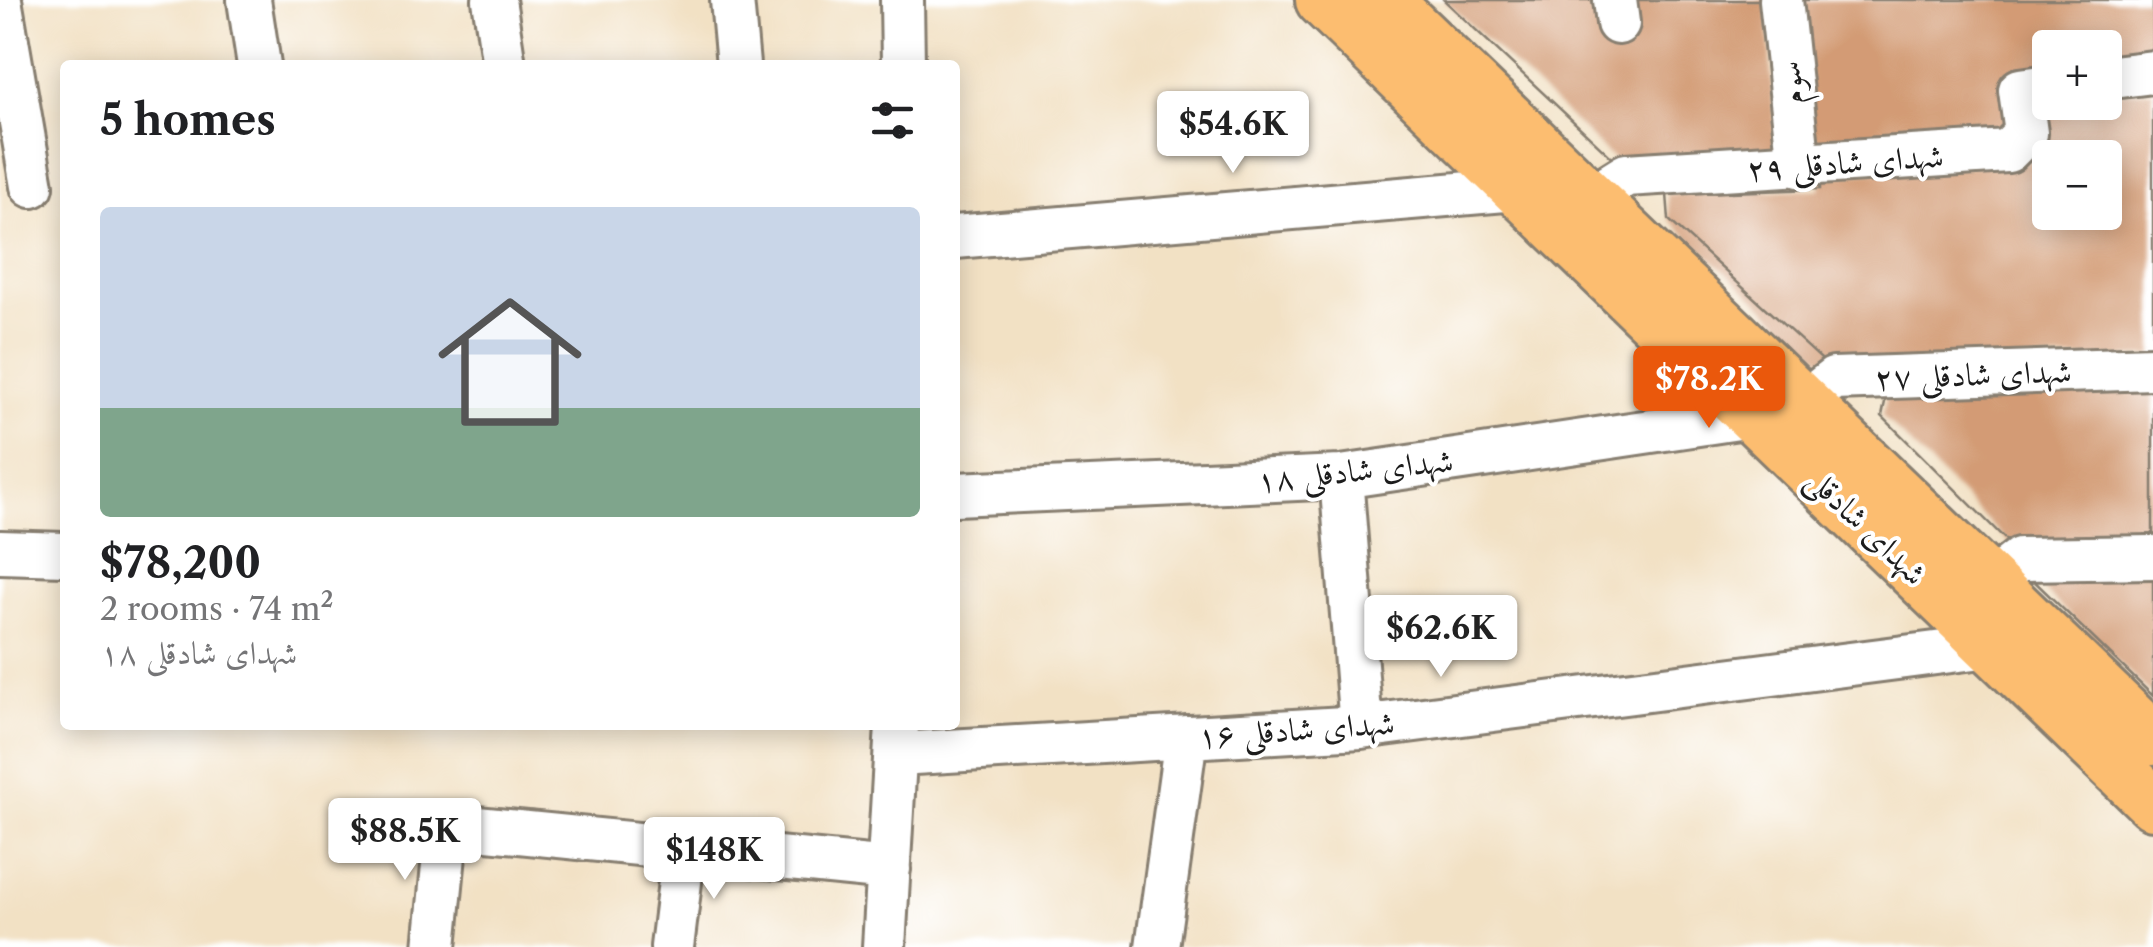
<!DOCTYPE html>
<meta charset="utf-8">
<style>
:root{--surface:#fff;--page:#f2f2f2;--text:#202124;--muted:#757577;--line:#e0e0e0;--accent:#ea580c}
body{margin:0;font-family:"Libre Caslon Text",Amiri,serif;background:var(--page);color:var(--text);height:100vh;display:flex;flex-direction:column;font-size:38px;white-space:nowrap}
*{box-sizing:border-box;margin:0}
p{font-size:32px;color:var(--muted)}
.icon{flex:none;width:55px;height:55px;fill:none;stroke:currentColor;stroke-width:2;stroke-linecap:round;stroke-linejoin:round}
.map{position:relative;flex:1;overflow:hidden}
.sheet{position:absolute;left:60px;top:60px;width:900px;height:670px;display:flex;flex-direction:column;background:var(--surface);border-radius:10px;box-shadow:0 5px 25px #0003}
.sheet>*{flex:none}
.fabs{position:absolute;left:2032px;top:30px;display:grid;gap:20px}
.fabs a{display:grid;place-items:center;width:90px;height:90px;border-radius:10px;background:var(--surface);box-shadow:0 5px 25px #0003;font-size:50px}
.price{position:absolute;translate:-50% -85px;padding:0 22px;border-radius:10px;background:#fff;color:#222;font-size:32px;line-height:65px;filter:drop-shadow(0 2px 5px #0008)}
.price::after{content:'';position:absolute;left:50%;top:60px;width:30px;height:22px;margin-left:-15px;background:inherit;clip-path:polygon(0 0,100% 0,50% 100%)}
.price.current{background:var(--accent);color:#fff}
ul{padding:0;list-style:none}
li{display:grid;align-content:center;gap:20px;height:530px;padding:0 40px}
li+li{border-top:2px solid var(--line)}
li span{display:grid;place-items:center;height:310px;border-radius:10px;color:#555}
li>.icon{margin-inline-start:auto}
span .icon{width:180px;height:180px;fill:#fffc;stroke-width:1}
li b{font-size:42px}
h2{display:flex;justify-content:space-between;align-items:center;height:120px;padding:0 40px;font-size:42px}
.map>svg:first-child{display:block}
.building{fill:#d39b74;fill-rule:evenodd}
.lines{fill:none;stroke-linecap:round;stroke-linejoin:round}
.minor-casing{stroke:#877e70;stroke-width:48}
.major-casing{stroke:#877e70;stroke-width:58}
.minor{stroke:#fff;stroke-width:42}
.major{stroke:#fcbd6f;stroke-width:52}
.labels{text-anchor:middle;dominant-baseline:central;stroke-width:8;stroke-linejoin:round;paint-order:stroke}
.street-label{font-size:32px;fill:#1c1c1c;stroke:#fff}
</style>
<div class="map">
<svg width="2153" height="947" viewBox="0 0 2153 947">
<rect width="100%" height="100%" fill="#fff"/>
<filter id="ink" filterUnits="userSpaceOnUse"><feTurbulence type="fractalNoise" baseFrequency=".01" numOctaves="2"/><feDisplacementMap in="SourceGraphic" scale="20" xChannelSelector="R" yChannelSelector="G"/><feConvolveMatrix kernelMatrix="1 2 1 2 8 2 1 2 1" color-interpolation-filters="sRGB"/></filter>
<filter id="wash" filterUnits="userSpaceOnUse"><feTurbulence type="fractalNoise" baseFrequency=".0048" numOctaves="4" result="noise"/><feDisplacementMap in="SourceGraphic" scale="40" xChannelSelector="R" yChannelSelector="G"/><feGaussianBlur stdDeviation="2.25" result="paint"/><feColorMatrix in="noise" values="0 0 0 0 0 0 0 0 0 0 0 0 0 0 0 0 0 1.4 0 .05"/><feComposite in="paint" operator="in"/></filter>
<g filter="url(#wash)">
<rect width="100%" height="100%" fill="#f2e1c4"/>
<g id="blocks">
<!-- building -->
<path class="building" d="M1444,0H1767L1776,153L1623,168Z
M1797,0H2153V64L2105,68V48H2050V75L2013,133L1823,146L1813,136Z
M2153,90V356L1832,369L1669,220L1667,194L1820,189V176L2032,161V101L2105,102V93ZM2050,158H2105V212H2050Z
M2153,378V550L2013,547L1882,416L1888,388Z
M2153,566V696L2028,575Z"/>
</g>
</g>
<g filter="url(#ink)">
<use href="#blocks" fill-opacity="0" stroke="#877e70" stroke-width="2.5"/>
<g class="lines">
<!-- minor casing -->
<g class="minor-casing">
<path id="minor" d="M0,0L32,186
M249,0L259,65
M494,0L504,65
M732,0L738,65
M902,0L903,65
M1615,0L1618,23
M1781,0L1799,166
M2105,78L2153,72
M1589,198L1626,175L2008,151L2026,133L2020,90L2050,86
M955,237L1517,189
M1802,404L1834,379L2153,368
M1341,477L1361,727
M955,494L1341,477L1752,416
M0,552L65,554
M1988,584L2020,559L2153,557
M897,754L1361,727L1990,646
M435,947L447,825L889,869
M672,947L684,849
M884,947L897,725
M1157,947L1186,737"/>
</g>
<!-- major casing -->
<g class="major-casing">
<path id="major" d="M1322,0L2153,803
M1385,0L2153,739"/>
</g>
<!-- minor -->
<use href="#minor" class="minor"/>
<!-- major -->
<use href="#major" class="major"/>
</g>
</g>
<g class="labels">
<!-- street labels -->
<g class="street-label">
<text transform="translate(1790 83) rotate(-96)">سوم</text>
<text transform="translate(1845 162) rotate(-4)">شهدای شادقلی ۲۹</text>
<text transform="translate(1973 374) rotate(-2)">شهدای شادقلی ۲۷</text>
<text transform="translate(1355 470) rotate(-6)">شهدای شادقلی ۱۸</text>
<text transform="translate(1867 526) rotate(44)">شهدای شادقلی</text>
<text transform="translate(1296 729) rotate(-4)">شهدای شادقلی ۱۶</text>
</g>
</g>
</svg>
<div class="fabs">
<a>+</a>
<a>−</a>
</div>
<b class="price" style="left:1233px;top:176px">$54.6K</b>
<b class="price current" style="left:1709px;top:431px">$78.2K</b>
<b class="price" style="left:1441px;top:680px">$62.6K</b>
<b class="price" style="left:405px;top:883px">$88.5K</b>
<b class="price" style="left:714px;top:902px">$148K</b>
<section class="sheet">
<h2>5 homes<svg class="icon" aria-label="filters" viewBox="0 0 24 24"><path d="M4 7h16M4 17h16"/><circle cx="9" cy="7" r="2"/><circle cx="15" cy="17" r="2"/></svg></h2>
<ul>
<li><span style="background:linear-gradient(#c9d6e8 65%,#7fa58c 0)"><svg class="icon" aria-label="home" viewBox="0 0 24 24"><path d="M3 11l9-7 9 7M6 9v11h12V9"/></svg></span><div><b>$78,200</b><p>2 rooms · 74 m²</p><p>شهدای شادقلی ۱۸</p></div></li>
</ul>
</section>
</div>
